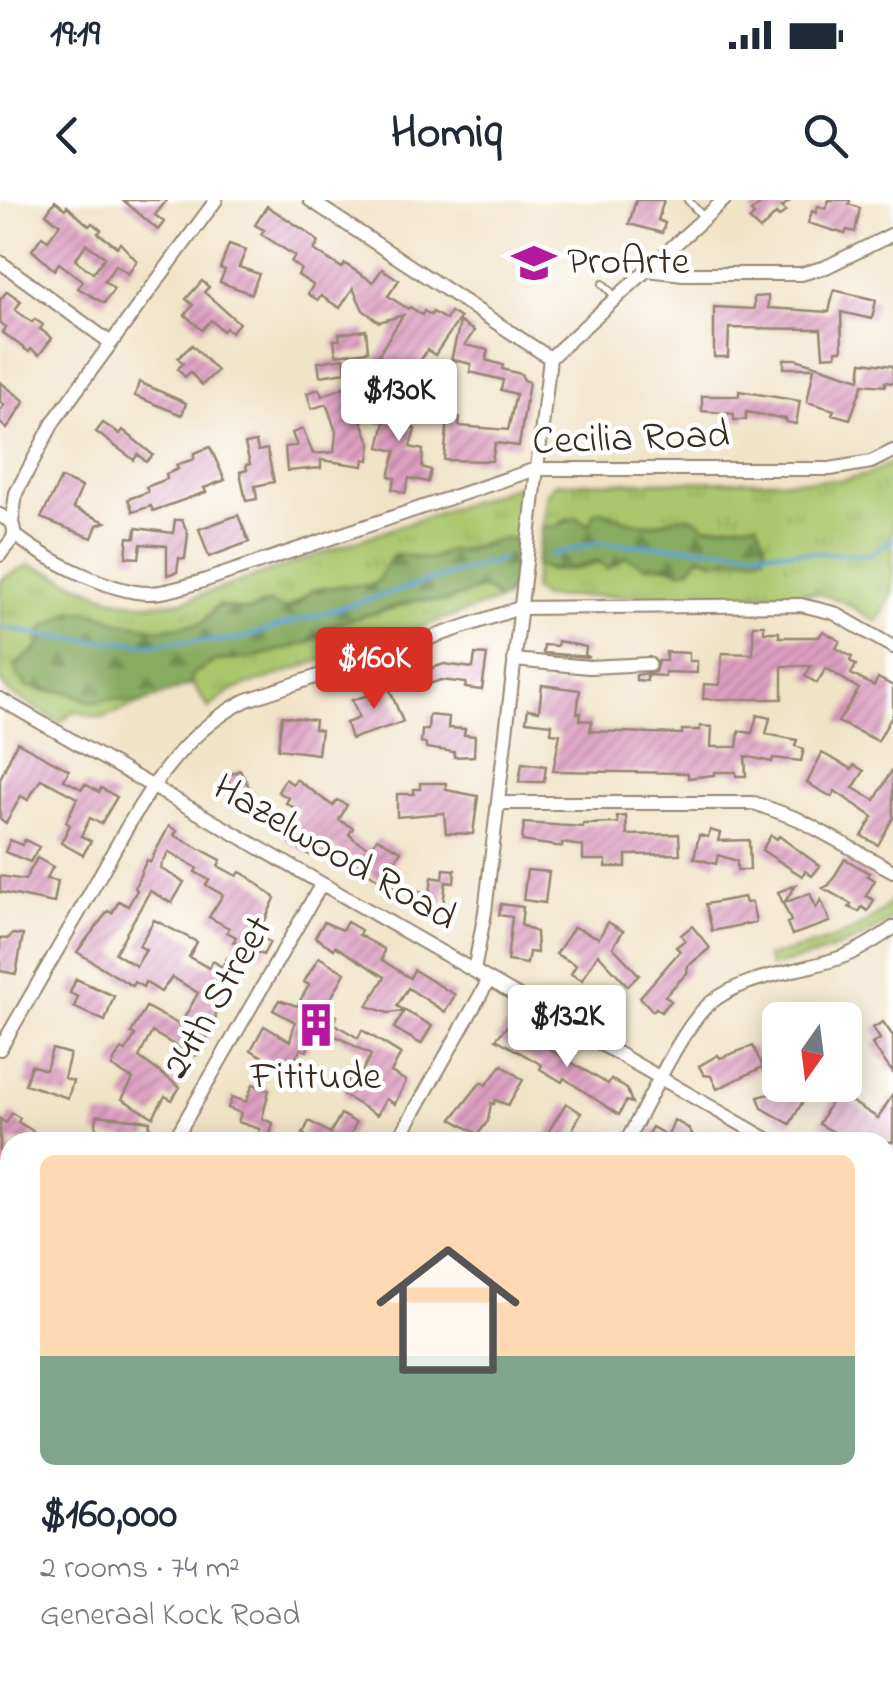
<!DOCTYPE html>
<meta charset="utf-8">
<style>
:root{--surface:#fff;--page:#f6f6f7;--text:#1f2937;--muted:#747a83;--accent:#d93025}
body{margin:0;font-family:"Indie Flower",sans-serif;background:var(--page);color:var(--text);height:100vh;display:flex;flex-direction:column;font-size:38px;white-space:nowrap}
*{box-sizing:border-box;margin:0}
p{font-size:32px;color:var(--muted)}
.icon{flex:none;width:55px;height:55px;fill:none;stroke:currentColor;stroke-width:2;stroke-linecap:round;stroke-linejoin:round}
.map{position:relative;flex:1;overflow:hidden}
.panel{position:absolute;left:0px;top:932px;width:895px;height:552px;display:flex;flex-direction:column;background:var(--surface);border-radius:30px 30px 0 0;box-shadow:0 5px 25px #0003}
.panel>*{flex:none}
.needle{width:65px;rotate:194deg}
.fabs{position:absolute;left:762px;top:802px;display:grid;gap:20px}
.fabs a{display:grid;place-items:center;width:100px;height:100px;border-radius:15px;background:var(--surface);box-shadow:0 5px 25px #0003;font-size:50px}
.price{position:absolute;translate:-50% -85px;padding:0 22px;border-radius:10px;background:#fff;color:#222;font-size:32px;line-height:65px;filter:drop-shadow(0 2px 5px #0008)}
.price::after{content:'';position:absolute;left:50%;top:60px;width:30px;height:22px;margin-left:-15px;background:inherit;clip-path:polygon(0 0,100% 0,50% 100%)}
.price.on{background:var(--accent);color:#fff}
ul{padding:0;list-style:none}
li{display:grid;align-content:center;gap:20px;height:530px;padding:0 40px}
li span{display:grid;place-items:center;height:310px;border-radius:15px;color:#555}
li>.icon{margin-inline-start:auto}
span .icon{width:180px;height:180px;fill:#fffc;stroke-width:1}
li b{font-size:42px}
.status{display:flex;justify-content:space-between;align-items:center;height:70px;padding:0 50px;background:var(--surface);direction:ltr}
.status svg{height:28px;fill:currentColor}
header{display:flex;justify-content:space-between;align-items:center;height:130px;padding:0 40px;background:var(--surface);font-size:45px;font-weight:700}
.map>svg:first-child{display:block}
.grass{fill:url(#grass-tufts);stroke:#727845;stroke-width:2.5}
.forest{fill:url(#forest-firs);stroke:#616a3f;stroke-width:2.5}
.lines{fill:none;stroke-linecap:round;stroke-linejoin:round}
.stream{stroke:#5fa1d3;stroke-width:4}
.building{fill:url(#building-hatch);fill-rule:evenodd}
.service-casing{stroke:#968672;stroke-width:10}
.minor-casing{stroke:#968672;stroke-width:16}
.secondary-casing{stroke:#968672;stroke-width:21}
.service{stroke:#fff;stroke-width:6}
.minor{stroke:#fff;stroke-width:12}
.secondary{stroke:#fce5d0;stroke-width:18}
.labels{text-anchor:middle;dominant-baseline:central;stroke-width:9;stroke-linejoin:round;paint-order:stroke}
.poi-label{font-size:40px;fill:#3b2a1e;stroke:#fff;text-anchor:start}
.street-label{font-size:40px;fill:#3b2a1e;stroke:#fff}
</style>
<div class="status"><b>19:19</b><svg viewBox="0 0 49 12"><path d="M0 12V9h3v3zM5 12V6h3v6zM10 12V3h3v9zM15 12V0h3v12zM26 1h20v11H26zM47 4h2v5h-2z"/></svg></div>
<header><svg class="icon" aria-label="back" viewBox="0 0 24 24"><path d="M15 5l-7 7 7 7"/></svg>Homiq<svg class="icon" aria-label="search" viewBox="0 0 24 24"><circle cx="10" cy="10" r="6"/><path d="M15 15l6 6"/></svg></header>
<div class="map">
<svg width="893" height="1483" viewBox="0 0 893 1483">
<defs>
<pattern id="grass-tufts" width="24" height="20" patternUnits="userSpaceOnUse" patternTransform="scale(2.5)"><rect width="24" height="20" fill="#aac66c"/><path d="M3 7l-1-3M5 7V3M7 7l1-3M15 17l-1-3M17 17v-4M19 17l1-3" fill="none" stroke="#93aa5d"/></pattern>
<pattern id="forest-firs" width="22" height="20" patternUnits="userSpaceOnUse" patternTransform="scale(2.5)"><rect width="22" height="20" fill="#87ab60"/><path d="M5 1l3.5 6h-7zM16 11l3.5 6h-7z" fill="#708b4f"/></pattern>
<pattern id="building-hatch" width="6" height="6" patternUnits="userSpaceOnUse" patternTransform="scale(2.5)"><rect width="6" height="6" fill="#dd9fc1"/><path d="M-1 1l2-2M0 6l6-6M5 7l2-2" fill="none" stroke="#b4829c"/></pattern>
</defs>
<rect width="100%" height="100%" fill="#fff"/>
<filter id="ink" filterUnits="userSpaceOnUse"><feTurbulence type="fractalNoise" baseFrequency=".01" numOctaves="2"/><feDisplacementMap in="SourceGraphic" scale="20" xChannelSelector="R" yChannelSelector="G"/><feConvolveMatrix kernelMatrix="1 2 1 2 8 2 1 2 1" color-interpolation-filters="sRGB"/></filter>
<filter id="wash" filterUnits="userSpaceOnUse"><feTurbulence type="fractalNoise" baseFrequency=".0048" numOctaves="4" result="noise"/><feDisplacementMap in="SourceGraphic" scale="40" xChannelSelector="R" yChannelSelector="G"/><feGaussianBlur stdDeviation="2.25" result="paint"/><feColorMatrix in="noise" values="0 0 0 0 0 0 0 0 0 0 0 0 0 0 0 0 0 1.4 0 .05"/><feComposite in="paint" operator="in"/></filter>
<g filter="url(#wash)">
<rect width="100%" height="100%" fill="#f0e3c6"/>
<!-- grass -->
<path class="grass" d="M893,262V394L877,422L842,401L817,393L542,397L533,389L536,365L550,371L576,369L623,357L633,359L644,366L667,365L699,356L715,361L763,355L757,322L705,327C686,305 669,325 646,324C630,323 615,316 600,310L594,313L589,325L568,318L557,326L542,327L547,292L556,283L843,280L867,275Z
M516,286L525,293L519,340C496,337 456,351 433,358C421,361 406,354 393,355C387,363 382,378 376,383C367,390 326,383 311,392C300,398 296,405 284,409L266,403L249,411L218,405L202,423L159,429L119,422L104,415L43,428L38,448L17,464L43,491L67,492L93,502L113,499L138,504L102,518L74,511L60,522L10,493L0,481V385L2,379L29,365C58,372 83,389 112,398C135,406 160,404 184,401Z
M479,389L489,390L498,401L230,491L209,508L192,484L191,476L215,461L253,458L310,442L336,424L360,416L392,409L418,400L445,402Z
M893,698V718C855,747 815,756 770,767L767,757C809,747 867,735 893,698Z"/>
<!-- forest -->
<path class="forest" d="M600,310C615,316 630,323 647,324C670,325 686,305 705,327L757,322L765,342L764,355L715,361L699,356L691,368L680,371L667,365L644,366L626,357L608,369L598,361C577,368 557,374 536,365L542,327L557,326L575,317L589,325L594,313Z
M505,338L519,340C517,361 520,393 498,401L489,391L479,389L445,402L418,400L336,424L310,442L253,458L215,461L191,476L192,484L138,504L113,499L93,502L67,492L27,487L15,472L17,464L38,448L43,428L73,411L94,412L119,422L159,429L202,423L218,405L249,411L270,403L284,409L297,405L312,390L350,385L371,386L378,381L384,368L397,354L429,359L448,351L467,350Z"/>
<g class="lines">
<!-- stream -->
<path class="stream" d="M550,355L596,343L870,355L893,339
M2,427L48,437L147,444L238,439L501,359"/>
</g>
<g id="blocks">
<!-- building -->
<path class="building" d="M123,0H167L155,15L164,22L158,30Z
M636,0H664L658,20L665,23L662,33L629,24Z
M765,0H791L782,7L786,11L779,17L776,14L760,30L749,20L754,15L751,12Z
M829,0H850L849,4L860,8L855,32L847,30L845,34L808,23L812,11L816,13L818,6L826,9Z
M55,1L65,9L67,6L89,26L92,23L101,30L98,33L117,47L120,43L137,61L128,74L116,65L104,81L114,89L104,103L78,88L83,81L59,63L54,70L32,50L42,36L48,40L60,24L46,14ZM86,44L105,57L93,73L75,60Z
M267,6L307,32L319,42L314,50L342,68L345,64L373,82L382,69L399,80L388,96L408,109L410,107L422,115L424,111L431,115L433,112L446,120L450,112L460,118L435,155L427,150L405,186L386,173L390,171L389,166L382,167L374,162L403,115L379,122L363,110L353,88L340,108L321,96L318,100L308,94L313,85L298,75L301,69L291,62L295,56L261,34L264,30L255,25Z
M229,44L246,50L239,67L259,74L251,94L220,82L225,70L220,68Z
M202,81L209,87L204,92L239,123L231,132L226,128L223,131L211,120L202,130L185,115L193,105L186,99Z
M834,90L876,100L872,119L841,112L842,150H836V155L823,156L821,129L729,128L728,157H714V107L754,109V97L768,96V108L829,112Z
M7,91L21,101L15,110L32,122L35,119L43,125L40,129L52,138L39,155L31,149L29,152L2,132L6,127L0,123V100Z
M460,122L474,131L465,145L488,150L486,160L503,165L502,169L521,174L524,180L529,182L519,246L495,243L492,261L444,260L448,217L460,218L459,226L508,230L516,194L501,190L503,180L470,172L471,164L454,160L450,165Z
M366,130L368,151L336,155L334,140H340L339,134Z
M192,145L217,171L202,185L190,172L185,177L178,169L183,163L178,158Z
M344,158L346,172L320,176L318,162Z
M784,159H796L860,179L862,162L893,166V183L885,182V186L863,184L850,219L832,214L834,210L807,202L814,168H784Z
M0,182L25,201L7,229L0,223V211L4,205L0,202Z
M139,182L186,203L182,215L135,196Z
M347,186L371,244L369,260L364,259L363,266L321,260V268L287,271L285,247L297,246L292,233L303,229L313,254L334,252L336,232L329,211L326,204L312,209L307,193L319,189L322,196Z
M739,191L800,201L796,224L786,222V219L746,212V220H734V214L702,211V196H739Z
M387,198L406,203L400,225L415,229L410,247L423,250L422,267L431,270L428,282L409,278L405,293L392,289L395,278L389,276L396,251L379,247L385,222L365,216L369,200L385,205Z
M103,223L120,234L123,230L153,255L146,262L138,254L134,260L96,232Z
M256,242L258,251L267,249L274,282L255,286L257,299L246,301L240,272L247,270L246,265L250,264L245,244Z
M210,247L225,280L204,288L206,292L153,311L151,306L133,312L128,299L148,292L146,287L167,279L166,274L178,269L176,265L194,259V253Z
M61,278L82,287L73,308L106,322L97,325L92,338L41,318Z
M238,315L249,342L209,357L199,329Z
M175,320H182L188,334L185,359L179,358L177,372L167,375V346L141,344L139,358L126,357L128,337L135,338L136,328L173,333Z
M753,425H764V432H779V437H819L823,431L840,441L836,448L852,457L850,461L856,465L851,474L874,486L878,478L893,486V514L878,541L838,522L859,489L826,468L817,483L805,476L811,466H782V499H703L704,484L720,485L722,453L753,454Z
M558,441L586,447L585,455L589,457L543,453L544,445L557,446Z
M666,452L689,453V461H697V473L665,472V476L647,475V481L636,480V475L655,472L658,461H666Z
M475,454L487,455L482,490L465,488L466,483L441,480L420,487L415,474L444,464L473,468Z
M387,483L403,522L351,539L346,523L359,518L352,500L372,494L370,489Z
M542,485L580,490L577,513H581L580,520L592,521L590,531L682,534V530H700V526L712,527L711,547H737L739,531L752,533L757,515L770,518L766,534L797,540L795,546L804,549L801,561L773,558L772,562L745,556L746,576H736V572H714V575L688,578V573L553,571L560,534L551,533L552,524L526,521L528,509L539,511Z
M429,515L449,517L448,528L465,529L464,535L475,536L474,556L454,557V552L426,548V544L421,543L422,530H428Z
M282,516L315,520L314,529L321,530L318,554L278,549Z
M17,542L69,570L64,580L82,589L85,584L99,592L101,588L117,597L101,624L90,618L81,636L91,641L83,655L61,643L70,625L66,622L77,598L41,579L28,600L21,596L6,623L0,619V579Z
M822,553L852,569L854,565L864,571L853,588L875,600L893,568V618L878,645L862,636L873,617L835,591L832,597L807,583Z
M522,563L546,566L544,582H519Z
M240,570L257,603L246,608L243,601L239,603L227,576Z
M285,579L293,584L296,579L333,606L337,600L347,605L339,620L353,628L349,634L354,639L371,649L377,638L401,651L393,665L398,668L396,676L399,678L393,689L362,668L359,673L350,668L354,660L328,645L321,656L312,651L310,655L290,643L285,638L300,611L286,603L289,598L278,592Z
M420,583H446V590L478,596L473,634L446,633L444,613L397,617V594H414V589H420Z
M626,616L627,635L679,634L680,654L626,655V667H606V660H583V646L562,643V647L522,641L524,623L583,627V624L618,623L617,617Z
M169,626L177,631L174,635L221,660L218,666L237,676L240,672L249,677L275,698L258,736L270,742L263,755L233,742L236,737L227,732L229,728L209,717L223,695L206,685L209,680L195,672L197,668L169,652L160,668L184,682L179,691L172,703L150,691L115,753L136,766L146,750L139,746L154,720L197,742L189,757L209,768L213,761L222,767L227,758L242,767L216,813L215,822L198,855L193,856L152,832L139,857L180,887L172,900L165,896L153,917L122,899L133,879L112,867L115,859L121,849L126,851L135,835L131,833L146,807L180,825L198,793L172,777L161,792L145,782L143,787L134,782L132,786L77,752L108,711L112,713L119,701L128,706L137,690L135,688L142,670L147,660L150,662Z
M710,630L720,633L718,641L749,640L750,670H737V661L718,655L716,664L694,658L699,635L708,637Z
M771,635L777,639L779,636L820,666L812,676L805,671L802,676L762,650Z
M10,640L22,645L25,640L39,647L30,662L5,652Z
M37,658L53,667L46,679L58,681L54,703L0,692V676L25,680Z
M845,659L869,673L867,676L875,680L866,696L874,700L868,711L862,707L859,712L849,707L851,704L823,688L829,685Z
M444,669L455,670L454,683L446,682L442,712L428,710L429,703L418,701L419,691L430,693L432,677L443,679Z
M527,670L549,672L545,703L523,700Z
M796,685L784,703L810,693L816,708L821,700L830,722L792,735L787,723L791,721L778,692Z
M744,697L746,703L752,702L756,722L712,731L706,704Z
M501,704L523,707L521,725L536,732L537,753L529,752L527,764L507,761L512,717L499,715Z
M324,722L342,730L347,722L361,730L359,735L384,749L382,760L410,778L414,770L455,795L445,812L408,788L397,806L432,826L421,844L394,828L404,811L388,813L367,806L385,777L335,746L334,749L315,737Z
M608,722L623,731L613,747L639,775L628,786L598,754L582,780L571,774L576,765L556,754L574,727L599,738Z
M692,726L710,748L688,766L687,773L665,796L671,801L661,812L656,808L653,811L640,797L680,751L676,747L685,740L681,735Z
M13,734L23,735L16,774L0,771V738L7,739Z
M319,757L345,773L325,809L337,816L333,823L358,838L362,830L401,854L391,872L406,881L395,904L386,899L377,915L343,895L349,878L356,882L371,855L340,838L333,835L330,841L312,831L307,851L301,849L287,871L251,850L264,826L290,841L295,822L273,810L279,800L297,806L309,785L304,782Z
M76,779L114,796L105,821L74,807L78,797L70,793Z
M883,822L893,836V873L872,844L880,839L873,828Z
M508,825L608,884L611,879L627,889L632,903L626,901L619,915L564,878L562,882L540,869L542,865L496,839Z
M753,846L763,867L717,889L711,876L704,875L699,866L718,855L720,858Z
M52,849L70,854L64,878L73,881L68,898L25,884L31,865L46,870Z
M502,865L523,880L508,905L495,900L494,904L491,903L488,921L478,934L452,919L481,882L486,885Z
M253,884L269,890L262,919L273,923L268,942H256L260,929L238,922L241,913L228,908L232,897L246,902Z
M775,885H812L790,924L762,908L758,897L777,892Z
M836,892L878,918L893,894V942H863L851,936L849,940L819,924Z
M566,903L581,913L566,942H542Z
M12,913L20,918L18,922L33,931L31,935L43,942H10V989L0,983V919L6,923Z
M341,914L356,923L347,942H317L303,934L309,921L330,933Z
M97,915L150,921L148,938L142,937L141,942H124V937L95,934Z
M674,920L688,928L697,942H643L652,927L668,936Z
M10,1103V1158L0,1175V1123Z
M10,1278V1335L0,1328V1295Z"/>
</g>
</g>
<g filter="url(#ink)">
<use href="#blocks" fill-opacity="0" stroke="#968672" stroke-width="2.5"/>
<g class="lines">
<!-- service casing -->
<g class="service-casing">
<path id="service" d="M688,0L704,18
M603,84L616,97"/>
</g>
<!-- minor casing -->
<g class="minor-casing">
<path id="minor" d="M310,0L550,158
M0,62L111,143
M647,70L683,74H801L826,67L893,34
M0,315L12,323C19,339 7,343 0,355
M12,323L16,293L54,221L216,0
M14,334C43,358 111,393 149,393C167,393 185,386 203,381L536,269H830L871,262L893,251
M514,460L589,467L649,464
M0,499L772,942
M499,603H754L798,619L893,671
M474,771L485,712L550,158L724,0
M0,849C30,798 59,746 89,695C130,623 169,538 247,500L519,408L801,405L834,413L893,447
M173,942L321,685
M397,942L489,780
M626,942C646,907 681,828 709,804C746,774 796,773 839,758C859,751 876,740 893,728
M885,1007L893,1012
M885,1277L893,1263
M545,1481L549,1475
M91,1483L95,1475
M768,1483L773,1475"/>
</g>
<!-- secondary casing -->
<g class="secondary-casing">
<path id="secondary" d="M0,1214L10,1220
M0,1231L10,1236
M429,1475L442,1483
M455,1475L469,1483"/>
</g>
<!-- service -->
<use href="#service" class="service"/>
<!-- minor -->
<use href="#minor" class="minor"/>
<!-- secondary -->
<use href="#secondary" class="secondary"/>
</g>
</g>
<!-- icons -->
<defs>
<g id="school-bare" transform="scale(3.45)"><path d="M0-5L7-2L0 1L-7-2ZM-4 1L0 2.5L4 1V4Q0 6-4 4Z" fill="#b5179e" stroke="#fff" stroke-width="2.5" paint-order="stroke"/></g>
<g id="building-bare" transform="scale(3.45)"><path d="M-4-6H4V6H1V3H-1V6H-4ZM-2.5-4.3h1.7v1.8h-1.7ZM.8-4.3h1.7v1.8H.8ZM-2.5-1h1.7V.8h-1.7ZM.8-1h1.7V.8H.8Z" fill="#b5179e" stroke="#fff" stroke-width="2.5" paint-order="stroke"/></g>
</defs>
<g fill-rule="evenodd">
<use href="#school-bare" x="534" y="63"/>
<use href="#building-bare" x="316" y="825"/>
</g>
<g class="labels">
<!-- poi labels -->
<g class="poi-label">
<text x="567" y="63">ProArte</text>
<text x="316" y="878" text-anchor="middle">Fititude</text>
</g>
<!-- street labels -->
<g class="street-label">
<text transform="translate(631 240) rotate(-2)">Cecilia Road</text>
<text transform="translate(334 654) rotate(30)">Hazelwood Road</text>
<text transform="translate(219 798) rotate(-60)">24th Street</text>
</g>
</g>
</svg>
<div class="fabs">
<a><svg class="needle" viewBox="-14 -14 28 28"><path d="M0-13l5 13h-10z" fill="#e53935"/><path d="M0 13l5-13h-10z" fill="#747a83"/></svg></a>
</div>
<b class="price" style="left:399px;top:244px">$130K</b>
<b class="price on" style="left:374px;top:512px">$160K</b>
<b class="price" style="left:567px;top:870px">$132K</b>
<section class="panel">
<ul>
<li><span style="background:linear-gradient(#ffd9b3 65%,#7fa58c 0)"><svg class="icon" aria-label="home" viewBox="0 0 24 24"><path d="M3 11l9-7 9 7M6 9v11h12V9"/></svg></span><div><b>$160,000</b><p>2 rooms · 74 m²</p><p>Generaal Kock Road</p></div></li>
</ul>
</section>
</div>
